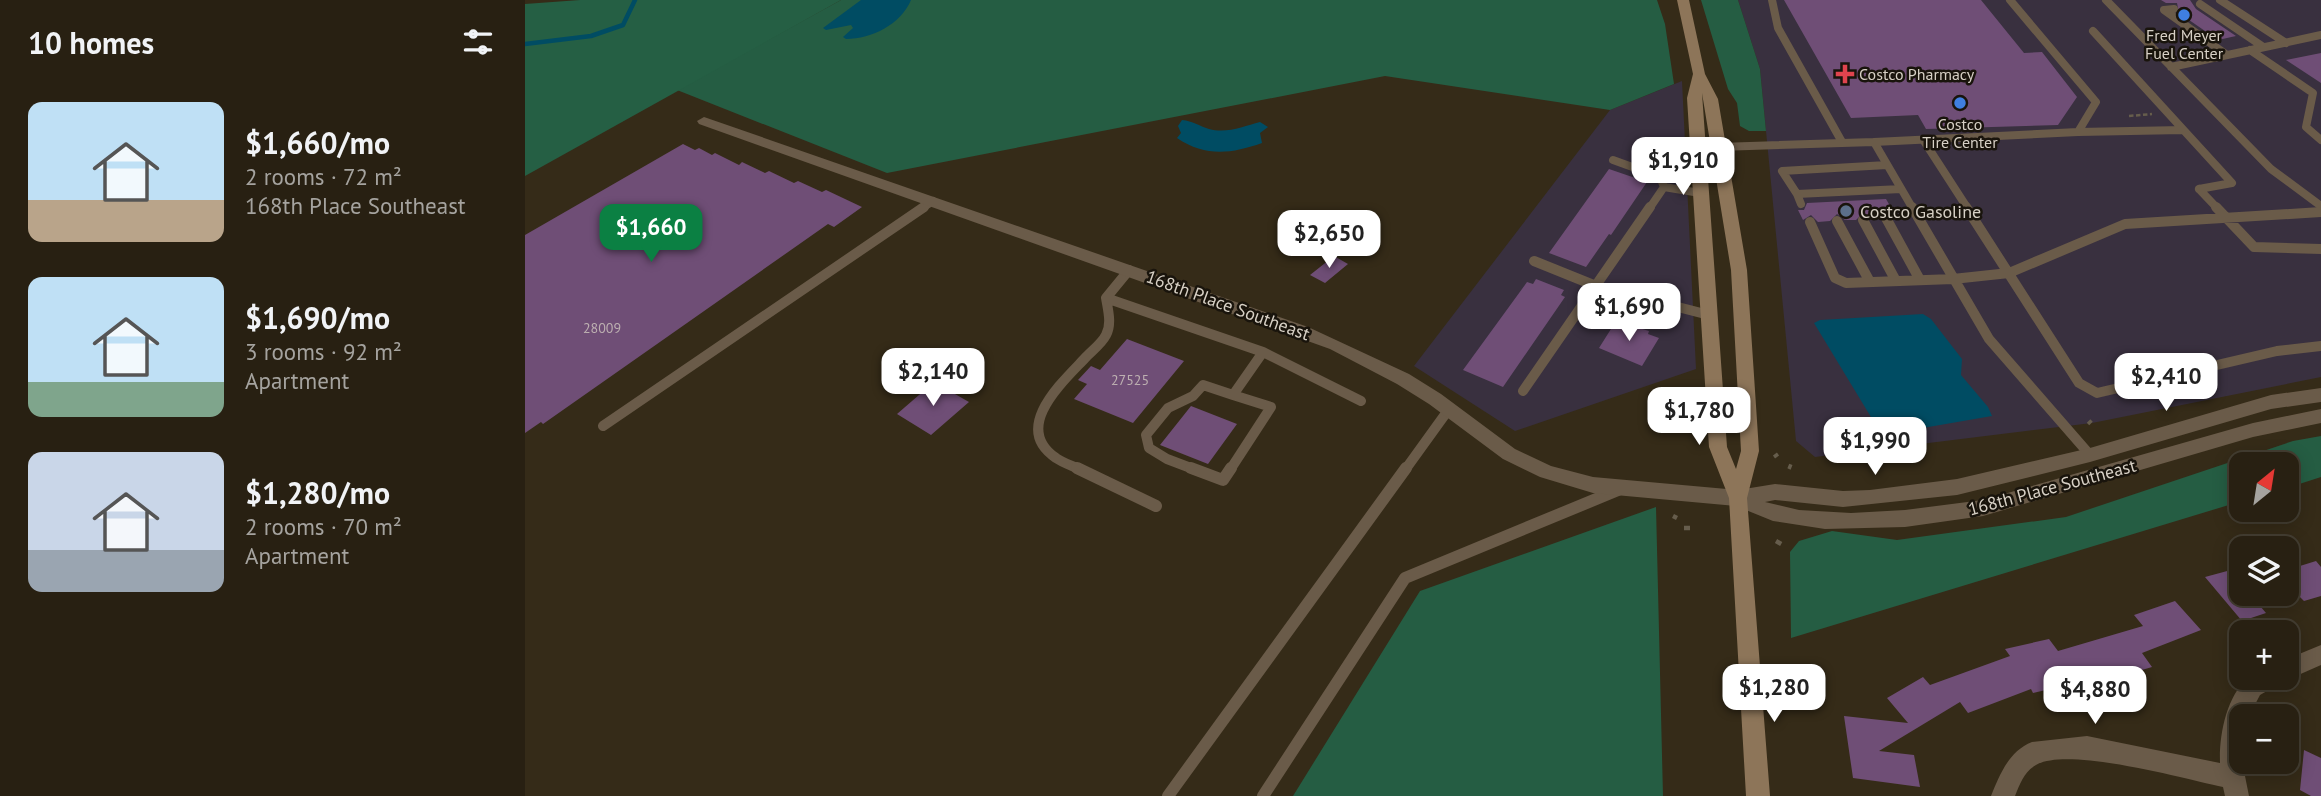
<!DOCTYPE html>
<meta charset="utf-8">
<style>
:root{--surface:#282012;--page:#342d20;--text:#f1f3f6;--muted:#a5a39f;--line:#443e32;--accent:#0b8043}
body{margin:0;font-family:"PT Sans",sans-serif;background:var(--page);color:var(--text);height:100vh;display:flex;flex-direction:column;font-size:26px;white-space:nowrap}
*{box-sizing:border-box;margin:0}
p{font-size:23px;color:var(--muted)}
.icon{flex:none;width:38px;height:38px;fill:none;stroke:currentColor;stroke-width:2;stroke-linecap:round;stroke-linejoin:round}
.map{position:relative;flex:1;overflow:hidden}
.drawer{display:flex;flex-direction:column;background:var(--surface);width:525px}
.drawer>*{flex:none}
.needle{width:46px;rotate:30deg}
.fabs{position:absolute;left:1704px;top:452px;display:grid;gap:14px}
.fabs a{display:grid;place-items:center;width:70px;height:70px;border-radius:14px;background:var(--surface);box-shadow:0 4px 18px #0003,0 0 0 2px var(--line);font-size:35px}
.price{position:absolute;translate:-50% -60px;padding:0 16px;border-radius:14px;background:#fff;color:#222;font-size:23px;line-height:46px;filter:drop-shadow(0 2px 4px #0008)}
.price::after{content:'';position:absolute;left:50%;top:42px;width:21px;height:16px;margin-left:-10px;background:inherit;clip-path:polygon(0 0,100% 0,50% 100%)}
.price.on{background:var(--accent);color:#fff}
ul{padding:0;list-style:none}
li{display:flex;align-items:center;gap:21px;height:175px;padding:0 28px}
li span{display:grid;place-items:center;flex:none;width:196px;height:140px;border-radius:14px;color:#555}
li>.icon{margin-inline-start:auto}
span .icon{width:84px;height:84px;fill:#fffc;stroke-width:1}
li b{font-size:30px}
h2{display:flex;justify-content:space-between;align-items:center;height:84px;padding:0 28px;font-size:30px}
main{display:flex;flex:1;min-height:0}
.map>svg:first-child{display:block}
.commercial{fill:#39303f}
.green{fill:#255d43}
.forest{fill:#255f44}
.water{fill:#004c63}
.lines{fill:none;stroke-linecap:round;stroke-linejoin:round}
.stream{stroke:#004c63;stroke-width:4.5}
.building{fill:#6f4e76}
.path-far2{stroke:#665d4c;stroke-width:2.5;stroke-dasharray:4.5 2.5;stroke-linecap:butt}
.path-far1{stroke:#665d4c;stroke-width:3.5;stroke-dasharray:5 3.5;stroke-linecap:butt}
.path{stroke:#665d4c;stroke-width:4.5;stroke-dasharray:6 4.5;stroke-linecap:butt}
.lane-far2{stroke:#6a5b49;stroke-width:8}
.lane-far1{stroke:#6a5b49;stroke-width:10}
.lane{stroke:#6a5b49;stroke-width:12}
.street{fill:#6a5b49;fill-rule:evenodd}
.secondary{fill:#8d7559;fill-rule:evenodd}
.shop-dot{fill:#3f7fe0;stroke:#19140c;stroke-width:2.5}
.health-dot{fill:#e0444e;stroke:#19140c;stroke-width:2.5}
.service-dot{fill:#5c6f8a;stroke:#19140c;stroke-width:2.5}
.labels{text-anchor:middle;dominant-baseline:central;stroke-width:5;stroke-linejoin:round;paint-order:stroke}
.number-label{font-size:14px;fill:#bdb0b1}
.far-poi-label{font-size:16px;fill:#d7d0c5;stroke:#19140c}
.poi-label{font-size:18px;fill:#d7d0c5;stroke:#19140c;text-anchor:start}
.street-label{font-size:18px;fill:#d7d0c5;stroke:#19140c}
</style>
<main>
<section class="drawer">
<h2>10 homes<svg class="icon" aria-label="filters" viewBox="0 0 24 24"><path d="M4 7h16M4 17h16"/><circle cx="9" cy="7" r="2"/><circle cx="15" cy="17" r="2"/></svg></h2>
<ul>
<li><span style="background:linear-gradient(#bfe0f5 70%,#b9a48a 0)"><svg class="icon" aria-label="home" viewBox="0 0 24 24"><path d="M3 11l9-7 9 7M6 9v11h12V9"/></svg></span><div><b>$1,660/mo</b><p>2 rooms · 72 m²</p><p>168th Place Southeast</p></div></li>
<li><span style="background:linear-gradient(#bfe0f5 75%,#7fa58c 0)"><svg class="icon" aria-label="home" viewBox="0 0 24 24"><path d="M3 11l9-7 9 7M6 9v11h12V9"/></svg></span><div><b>$1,690/mo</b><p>3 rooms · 92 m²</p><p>Apartment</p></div></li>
<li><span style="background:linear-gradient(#c9d6e8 70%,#9aa5b1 0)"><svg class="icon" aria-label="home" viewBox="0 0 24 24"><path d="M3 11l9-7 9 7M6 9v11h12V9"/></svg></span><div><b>$1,280/mo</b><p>2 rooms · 70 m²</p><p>Apartment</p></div></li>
</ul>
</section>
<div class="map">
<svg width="1796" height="796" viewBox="0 0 1796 796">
<rect width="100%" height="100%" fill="#352b18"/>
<!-- commercial -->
<path class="commercial" d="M1213,0H1796V377L1567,423L1290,457L1271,441L1235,69Z
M1157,81L1171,369L990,431L889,366L1085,110Z"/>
<!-- green -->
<path class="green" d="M316,0H1132L1140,24L1149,84L1085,110L860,76L362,173L152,90Z
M1176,0H1213L1235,69L1241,131H1224L1215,126L1212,103L1203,89Z
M1796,436V477L1762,488V464H1717V501L1266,638L1265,552L1274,541L1307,531L1372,540L1541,517L1768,441Z
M1131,507L1138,796H768L895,591Z"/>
<!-- forest -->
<path class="forest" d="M55,0H316L0,176V4Z"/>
<!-- water -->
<path class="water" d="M336,0H386C376,24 347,39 321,39L318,37L328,28L326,25L301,30L298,28Z
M657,120C668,121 674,126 684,129C702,134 719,126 735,122L743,127L735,133L737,143C706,154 680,157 652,138L656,133L653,126Z
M1398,314L1406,319L1437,359L1436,375L1463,407L1467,416L1363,434L1352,427L1289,323L1295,320Z"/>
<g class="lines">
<!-- stream -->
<path class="stream" d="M0,44L66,36L98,25L110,0"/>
</g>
<!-- building -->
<path class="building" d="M1259,0H1456L1499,53L1517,52L1552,97L1533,125L1401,129L1393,115L1326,118Z
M1636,0H1665L1671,9L1711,36L1693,40L1654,13L1652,3H1641Z
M1796,53V83L1761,60Z
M158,144L170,150L174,148L187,155L190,153L214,165L217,162L240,173L244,171L269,183L273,181L297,192L301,190L337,207L309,227L303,224L18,424L16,422L0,433V235Z
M1084,169L1122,182L1086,235L1084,234L1061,267L1024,253Z
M1361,199L1372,218L1360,211L1355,214L1354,219H1346L1338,213L1331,220H1320L1312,214L1305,221L1293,222L1286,215L1278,220L1273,210H1279L1282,203Z
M809,256L823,264L800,283L785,275Z
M1011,279L1039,290L1036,295L1040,297L978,387L938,370L1002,282L1008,284Z
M1091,321L1124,331L1123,334L1134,338L1117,366L1074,348Z
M602,339L659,361L608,423L549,399L562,384L553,380L566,366L575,370Z
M409,382L444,402L406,435L372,414Z
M666,406L712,424L683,464L635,445Z
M1791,561L1796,567V596L1779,601L1770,592L1762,594V570Z
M1717,567V593H1724L1741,613L1717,621L1680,577Z
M1650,601L1676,630L1617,653L1627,667L1600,675L1614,694L1591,701L1565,667L1531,675L1538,686L1508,693L1506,689L1443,713L1435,702L1354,751L1389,755L1395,787L1328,778L1319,716L1383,723L1362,698L1398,677L1405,685L1485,656L1480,649L1524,639L1533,651L1618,626L1609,615Z
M1779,750L1796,758V796H1786L1775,790Z"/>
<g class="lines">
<!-- path-far2 -->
<path class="path-far2" d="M1604,116L1627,114"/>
<!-- path-far1 -->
<path class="path-far1" d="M1563,424L1567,420
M1249,457L1253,454
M1264,469L1266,464"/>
<!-- path -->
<path class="path" d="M1149,519L1151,515
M1159,528H1165
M1251,541L1258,545"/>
<!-- lane-far2 -->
<path class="lane-far2" d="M1247,0L1253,28L1317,142
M1581,0L1746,169L1796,206
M1695,0L1761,43
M1675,4L1737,46
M1649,9L1639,10L1702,55
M1568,31L1707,183L1674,189
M1725,50L1788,93L1781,127L1796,140
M1646,67L1796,35
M1553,132L1658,130
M1399,141L1443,209
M1349,142L1553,132L1571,102L1485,0
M1194,147L1349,142L1388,209
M1088,160L1135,177L1139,187L1175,193
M1674,189L1693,209
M1272,194L1257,171L1362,165
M1276,204L1272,194L1376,189
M396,209L408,201
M1124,209L1139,187"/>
<!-- lane-far1 -->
<path class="lane-far1" d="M1387,207L1464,339L1565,455
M1441,207L1554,383L1572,393L1752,351L1796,346
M1691,207L1729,247L1796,249
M1361,218L1395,280
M1338,220L1371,281
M1312,221L1345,282
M1285,222L1310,278L1321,283L1428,279L1484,273L1600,224L1796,212
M1009,261L1071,286L1184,315
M581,298L738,352L836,401
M998,391L1125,207
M708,395L738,352
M78,426L399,207
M556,470C548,466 538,463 531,458C485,427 540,380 562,356C568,350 577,343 581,335C587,324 583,310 581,298L604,270
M671,470L642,459L624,448L621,435L643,408L668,396L678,385L708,395
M705,470L746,407L708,395
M880,470L924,409"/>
<!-- lane -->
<path class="lane" d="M552,468L631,506
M666,468L698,480L706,468
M643,796L881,468
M738,796L880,578L1093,490"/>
<!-- street -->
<path class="street" d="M179,117L783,327L884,374L916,394L990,449L1026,466L1068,477L1213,490L1250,484L1318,491L1345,490L1432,479L1565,448L1746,395L1796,388V402L1746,409L1565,462L1432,495L1318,507L1250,500L1240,502L1274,510L1326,513L1380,510L1458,500L1728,423L1796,409V423L1728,437L1458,516L1380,527L1300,529L1248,521L1211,506L1068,493L1015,477L978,459L904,404L872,384L805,349L174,124L172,121Z
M1796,645V665L1762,680L1756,678L1754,684L1735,695L1724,716H1717V761L1724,796H1700L1698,787C1660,779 1542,746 1511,765C1499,772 1495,784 1490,796H1466C1475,774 1484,751 1507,742L1562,736L1695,763C1694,735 1701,698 1723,677H1762V659Z"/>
<!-- secondary -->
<path class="secondary" d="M1152,0H1164L1180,74L1193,99L1222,270L1234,451L1222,498L1245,796H1221L1204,498L1184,447L1162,98L1168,74ZM1177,93L1206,270L1216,451L1211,469L1202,447Z"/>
</g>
<!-- markers -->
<g class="shop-dot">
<circle cx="1659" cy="15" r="7"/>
<circle cx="1435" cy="103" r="7"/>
</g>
<path class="health-dot" d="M1316.5 63.5h7v7h7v7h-7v7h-7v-7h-7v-7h7z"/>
<circle class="service-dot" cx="1321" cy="211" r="7"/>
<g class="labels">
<!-- number labels -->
<g class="number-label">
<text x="77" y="328">28009</text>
<text x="605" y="380">27525</text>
</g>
<!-- far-poi labels -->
<g class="far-poi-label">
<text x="1659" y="35">Fred Meyer<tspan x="1659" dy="18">Fuel Center</tspan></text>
<text x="1334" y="74" text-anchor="start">Costco Pharmacy</text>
<text x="1435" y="124">Costco<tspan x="1435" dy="18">Tire Center</tspan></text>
</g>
<!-- poi labels -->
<g class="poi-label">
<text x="1335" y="211">Costco Gasoline</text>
</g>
<!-- street labels -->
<g class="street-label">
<text transform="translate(703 305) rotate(20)">168th Place Southeast</text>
<text transform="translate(1527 487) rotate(-15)">168th Place Southeast</text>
</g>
</g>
</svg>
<div class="fabs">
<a><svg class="needle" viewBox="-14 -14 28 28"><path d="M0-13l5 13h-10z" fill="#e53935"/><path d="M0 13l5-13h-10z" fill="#a5a39f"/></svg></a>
<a><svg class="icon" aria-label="layers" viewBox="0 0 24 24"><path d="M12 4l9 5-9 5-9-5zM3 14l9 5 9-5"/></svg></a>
<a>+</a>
<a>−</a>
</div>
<b class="price" style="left:1158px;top:197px">$1,910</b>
<b class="price on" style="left:126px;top:264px">$1,660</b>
<b class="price" style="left:804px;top:270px">$2,650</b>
<b class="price" style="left:1104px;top:343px">$1,690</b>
<b class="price" style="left:408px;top:408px">$2,140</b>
<b class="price" style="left:1641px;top:413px">$2,410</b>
<b class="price" style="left:1174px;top:447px">$1,780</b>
<b class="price" style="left:1350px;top:477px">$1,990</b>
<b class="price" style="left:1249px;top:724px">$1,280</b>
<b class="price" style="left:1570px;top:726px">$4,880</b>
</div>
</main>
